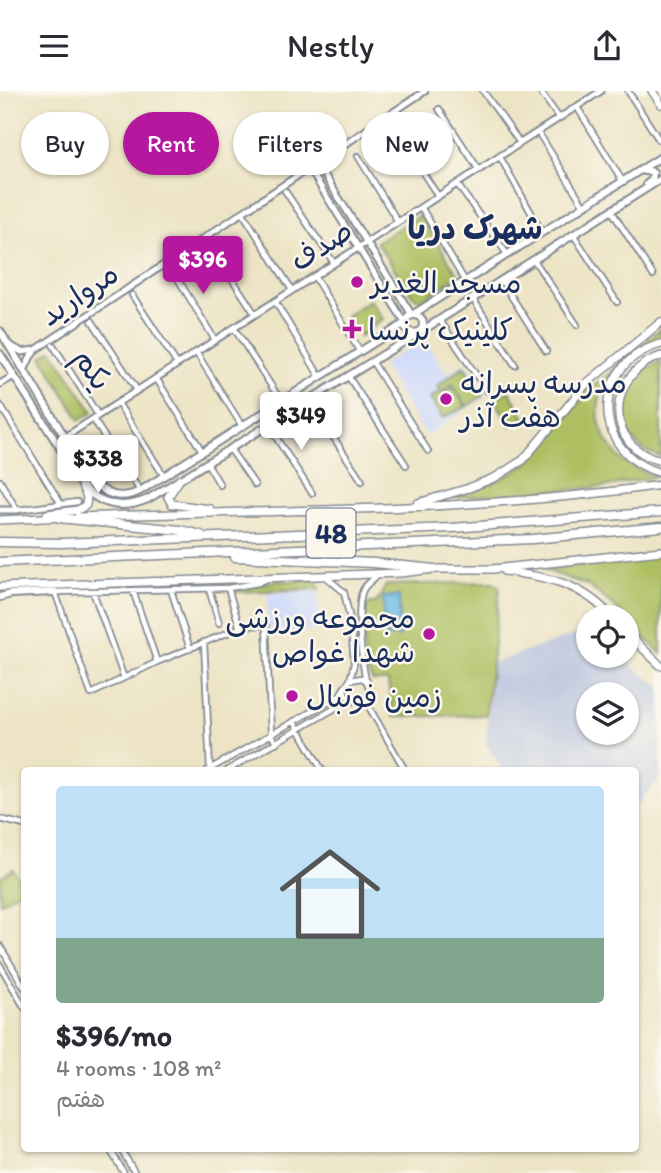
<!DOCTYPE html>
<meta charset="utf-8">
<style>
:root{--surface:#fff;--page:#f2f2f3;--text:#2b2b33;--muted:#7c7c81;--line:#e1e1e2;--accent:#b5179e}
body{margin:0;font-family:Itim,"Playpen Sans Arabic",sans-serif;background:var(--page);color:var(--text);height:100vh;display:flex;flex-direction:column;font-size:26px;white-space:nowrap}
*{box-sizing:border-box;margin:0}
p{font-size:23px;color:var(--muted)}
.icon{flex:none;width:38px;height:38px;fill:none;stroke:currentColor;stroke-width:2;stroke-linecap:round;stroke-linejoin:round}
.map{position:relative;flex:1;overflow:hidden}
.details{position:absolute;left:21px;top:676px;width:618px;height:385px;display:flex;flex-direction:column;background:var(--surface);border-radius:7px;box-shadow:0 2px 5px #0004}
.details>*{flex:none}
.guide{position:absolute;left:21px;top:21px;width:620px;height:63px;display:flex;gap:14px}
.controls{position:absolute;left:576px;top:514px;display:grid;gap:14px}
.controls a{display:grid;place-items:center;width:63px;height:63px;border-radius:50%;background:var(--surface);box-shadow:0 2px 5px #0004;font-size:35px}
.price{position:absolute;translate:-50% -60px;padding:0 16px;border-radius:7px;background:#fff;color:#222;font-size:23px;line-height:46px;filter:drop-shadow(0 2px 4px #0008)}
.price::after{content:'';position:absolute;left:50%;top:42px;width:21px;height:16px;margin-left:-10px;background:inherit;clip-path:polygon(0 0,100% 0,50% 100%)}
.price.current{background:var(--accent);color:#fff}
ul{padding:0;list-style:none}
li{display:grid;align-content:center;gap:14px;height:371px;padding:0 35px}
li+li{border-top:2px solid var(--line)}
li span{display:grid;place-items:center;height:217px;border-radius:7px;color:#555}
li>.icon{margin-inline-start:auto}
span .icon{width:126px;height:126px;fill:#fffc;stroke-width:1}
li b{font-size:30px}
.chip{padding:0 24px;border-radius:32px;background:var(--surface);box-shadow:0 2px 5px #0004;font-size:24px;line-height:63px}
.chip.current{background:var(--accent);color:#fff}
header{display:flex;justify-content:space-between;align-items:center;height:91px;padding:0 35px;background:var(--surface);font-size:32px;font-weight:600}
.map>svg:first-child{display:block}
.built{fill:#cfdafa}
.industrial{fill:#bac4de;fill-rule:evenodd}
.green{fill:#aebf62;stroke:#647760;stroke-width:2}
.water{fill:#65b8e1;stroke:#4074a0;stroke-width:2}
.lines{fill:none;stroke-linecap:round;stroke-linejoin:round}
.minor-casing{stroke:#848a92;stroke-width:8}
.tertiary-casing{stroke:#848a92;stroke-width:9}
.secondary-casing{stroke:#848a92;stroke-width:10}
.primary-casing{stroke:#848a92;stroke-width:10}
.trunk-casing{stroke:#848a92;stroke-width:11}
.minor{stroke:#fff;stroke-width:4.5}
.tertiary{stroke:#fff;stroke-width:5}
.secondary{stroke:#fff;stroke-width:6}
.primary{stroke:#fff;stroke-width:7}
.trunk{stroke:#fff;stroke-width:8}
.poi-dot{fill:#b5179e;stroke:#fbf7ec;stroke-width:2.5}
.labels{text-anchor:middle;dominant-baseline:central;stroke-width:5;stroke-linejoin:round;paint-order:stroke}
.shield{fill:#fbf7ec;stroke:#5e6b89;stroke-width:2}
.shield-label{font-size:28px;font-weight:bold;fill:#1b2f5e}
.street-label{font-size:30px;fill:#1b2f5e;stroke:#fbf7ec}
.poi-label{font-size:30px;fill:#1b2f5e;stroke:#fbf7ec;text-anchor:start}
.neighbourhood-label{font-size:32px;font-weight:bold;fill:#1b2f5e;stroke:#fbf7ec}
</style>
<header><svg class="icon" aria-label="menu" viewBox="0 0 24 24"><path d="M4 6h16M4 12h16M4 18h16"/></svg>Nestly<svg class="icon" aria-label="share" viewBox="0 0 24 24"><path d="M12 15V3M7 8l5-5 5 5M5 13v7h14v-7"/></svg></header>
<div class="map">
<svg width="661" height="1082" viewBox="0 0 661 1082">
<rect width="100%" height="100%" fill="#fbf7ec"/>
<filter id="ink" filterUnits="userSpaceOnUse"><feTurbulence type="fractalNoise" baseFrequency=".0143" numOctaves="2"/><feDisplacementMap in="SourceGraphic" scale="14" xChannelSelector="R" yChannelSelector="G"/><feConvolveMatrix kernelMatrix="1 2 1 2 8 2 1 2 1" color-interpolation-filters="sRGB"/></filter>
<filter id="wash" filterUnits="userSpaceOnUse"><feTurbulence type="fractalNoise" baseFrequency=".00686" numOctaves="4" result="noise"/><feDisplacementMap in="SourceGraphic" scale="28" xChannelSelector="R" yChannelSelector="G"/><feGaussianBlur stdDeviation="1.57" result="paint"/><feColorMatrix in="noise" values="0 0 0 0 0 0 0 0 0 0 0 0 0 0 0 0 0 1.4 0 .05"/><feComposite in="paint" operator="in"/></filter>
<g filter="url(#wash)">
<rect width="100%" height="100%" fill="#ede4c5"/>
<!-- built -->
<path class="built" d="M424,248L447,283L465,271L486,305L426,344L405,311L412,306L404,310L382,274Z
M318,500L319,540H269L267,502Z"/>
<!-- industrial -->
<path class="industrial" d="M588,539V565H622L643,584L661,595V685L635,717V679H503L486,654L492,572ZM588,604H626V642H588Z"/>
<!-- green -->
<path class="green" d="M420,124L458,184L421,210L412,204L376,151Z
M370,209L383,228L360,245L346,225Z
M661,237V249C617,263 579,309 609,353C613,359 618,366 623,370C634,378 646,382 658,385L604,396L452,407L499,389L528,372L547,352L588,300Z
M52,259L93,321L80,329L42,266Z
M661,271V366C654,364 647,361 641,357C620,339 616,304 637,284C644,277 653,274 661,271Z
M464,275L483,305L467,315L452,293L443,300L444,302L453,296L466,316L442,327L430,307L441,301L437,295Z
M509,300L525,327L511,335L494,308Z
M661,464V563L613,514L587,494L545,479Z
M315,489L320,498L232,501L231,498L277,490Z
M493,491L500,497L486,624L393,626L388,590H373L364,576L363,514L377,511L386,494Z
M13,778L24,797L0,812V786Z"/>
<!-- water -->
<path class="water" d="M399,505L400,545L384,546L383,506Z"/>
</g>
<g filter="url(#ink)">
<g class="lines">
<!-- minor casing -->
<g class="minor-casing">
<path id="minor" d="M483,0L520,52
M540,0L559,27
M628,0L659,49
M577,16L623,91
M439,18L479,79
M538,41L584,115
M397,42L438,105
M358,65L398,131
M500,66L542,141
M457,93L507,163
M285,100L334,172
M421,116L465,190
M611,119L653,184
M244,124L292,199
M573,143L617,211
M207,149L255,223
M534,169L577,234
M170,175L215,249
M314,185L360,261
M501,189L546,260
M132,204L177,273
M473,208L515,274
M275,210L320,286
M439,228L486,299
M92,230L137,299
M234,237L281,310
M53,254L98,324
M196,261L242,335
M372,270L428,360
M348,285L406,374
M156,287L202,360
M309,309L362,390
M118,312L164,385
M0,314L61,413
M93,328L140,400
M268,334L312,402
M230,358L255,394
M207,372L220,394
M0,390L17,419L77,411
M325,485L344,501L351,533L354,573L350,589
M267,488L258,492L228,497L55,501L91,603L157,571L244,535L266,534L271,643L276,652
M228,497L239,534
M209,498L219,532
M171,499L190,558
M133,500L157,571
M93,501L124,587
M204,551L210,678
M366,590C362,571 355,516 363,499C365,494 374,488 378,483
M365,609L405,679
M294,630L322,679
M208,679L339,605L350,589L362,587L367,590L370,602L365,609L352,610L345,603L344,597
M228,679L344,612L352,610
M0,728L24,734
M0,855L24,896
M0,874L24,916
M109,1057L124,1082
M120,1057L135,1082"/>
</g>
<!-- tertiary casing -->
<g class="tertiary-casing">
<path id="tertiary" d="M317,72L412,224
M309,77L405,232
M11,255L22,261L34,259
M24,280L31,265L37,258L425,0
M0,293L14,285
M65,346L601,0
M0,419H17"/>
</g>
<!-- secondary casing -->
<g class="secondary-casing">
<path id="secondary" d="M644,80H650L653,82L652,89L647,93
M405 233a9 9 0 1 1 18 0a9 9 0 1 1-18 0Z
M412,224L661,66
M0,240L90,387C105,404 119,410 140,400L405,232
M0,263L87,399C105,416 125,418 148,408L420,241L661,88
M0,506L11,503L55,501"/>
</g>
<!-- primary casing -->
<g class="primary-casing">
<path id="primary" d="M652,0L661,13
M661,253C590,272 590,362 661,382
M661,265C606,282 603,356 661,370
M180,388L168,406L172,413L210,418
M418,412L469,397L496,386L523,369L587,292L661,231
M47,423L78,419L86,414L87,406L77,384
M78,426C272,418 469,422 661,394
M0,429L63,426
M504,480C550,487 580,491 613,527
M0,496L401,482L434,478H493L661,460
M626,541L661,575"/>
</g>
<!-- trunk casing -->
<g class="trunk-casing">
<path id="trunk" d="M59,427L180,439L201,444
M0,451L61,452L452,437L661,421
M235,466L374,472L434,478
M0,471L532,448L661,436"/>
</g>
<!-- minor -->
<use href="#minor" class="minor"/>
<!-- tertiary -->
<use href="#tertiary" class="tertiary"/>
<!-- secondary -->
<use href="#secondary" class="secondary"/>
<!-- primary -->
<use href="#primary" class="primary"/>
<!-- trunk -->
<use href="#trunk" class="trunk"/>
</g>
</g>
<!-- markers -->
<g class="poi-dot">
<circle cx="357" cy="191" r="7"/>
<path d="M348.5 227.5h7v7h7v7h-7v7h-7v-7h-7v-7h7z"/>
<circle cx="446" cy="308" r="7"/>
<circle cx="429" cy="543" r="7"/>
<circle cx="292" cy="605" r="7"/>
</g>
<g class="labels">
<!-- shield labels -->
<rect class="shield" x="306.5" y="417.5" width="49" height="49" rx="5"/>
<g class="shield-label">
<text x="331" y="442">48</text>
</g>
<!-- street labels -->
<g class="street-label">
<text transform="translate(321 154) rotate(-33)">صدف</text>
<text transform="translate(79 203) rotate(-34)">مروارید</text>
<text transform="translate(93 278) rotate(57)">یکم</text>
</g>
<!-- poi labels -->
<g class="poi-label">
<text x="371" y="191">مسجد الغدیر</text>
<text x="368" y="238">کلینیک پرنسا</text>
<text x="460" y="291">مدرسه پسرانه<tspan x="460" dy="34">هفت آذر</tspan></text>
<text x="415" y="526" text-anchor="end">مجموعه ورزشی<tspan x="415" dy="34">شهدا غواص</tspan></text>
<text x="306" y="605">زمین فوتبال</text>
</g>
<!-- neighbourhood labels -->
<g class="neighbourhood-label">
<text x="475" y="137">شهرک دریا</text>
</g>
</g>
</svg>
<div class="controls">
<a><svg class="icon" aria-label="locate" viewBox="0 0 24 24"><circle cx="12" cy="12" r="6"/><path d="M12 2v4M12 18v4M2 12h4M18 12h4"/></svg></a>
<a><svg class="icon" aria-label="layers" viewBox="0 0 24 24"><path d="M12 4l9 5-9 5-9-5zM3 14l9 5 9-5"/></svg></a>
</div>
<b class="price current" style="left:203px;top:205px">$396</b>
<b class="price" style="left:301px;top:361px">$349</b>
<b class="price" style="left:98px;top:404px">$338</b>
<div class="guide">
<a class="chip">Buy</a>
<a class="chip current">Rent</a>
<a class="chip">Filters</a>
<a class="chip">New</a>
</div>
<section class="details">
<ul>
<li><span style="background:linear-gradient(#bfe0f5 70%,#7fa58c 0)"><svg class="icon" aria-label="home" viewBox="0 0 24 24"><path d="M3 11l9-7 9 7M6 9v11h12V9"/></svg></span><div><b>$396/mo</b><p>4 rooms · 108 m²</p><p>هفتم</p></div></li>
</ul>
</section>
</div>
